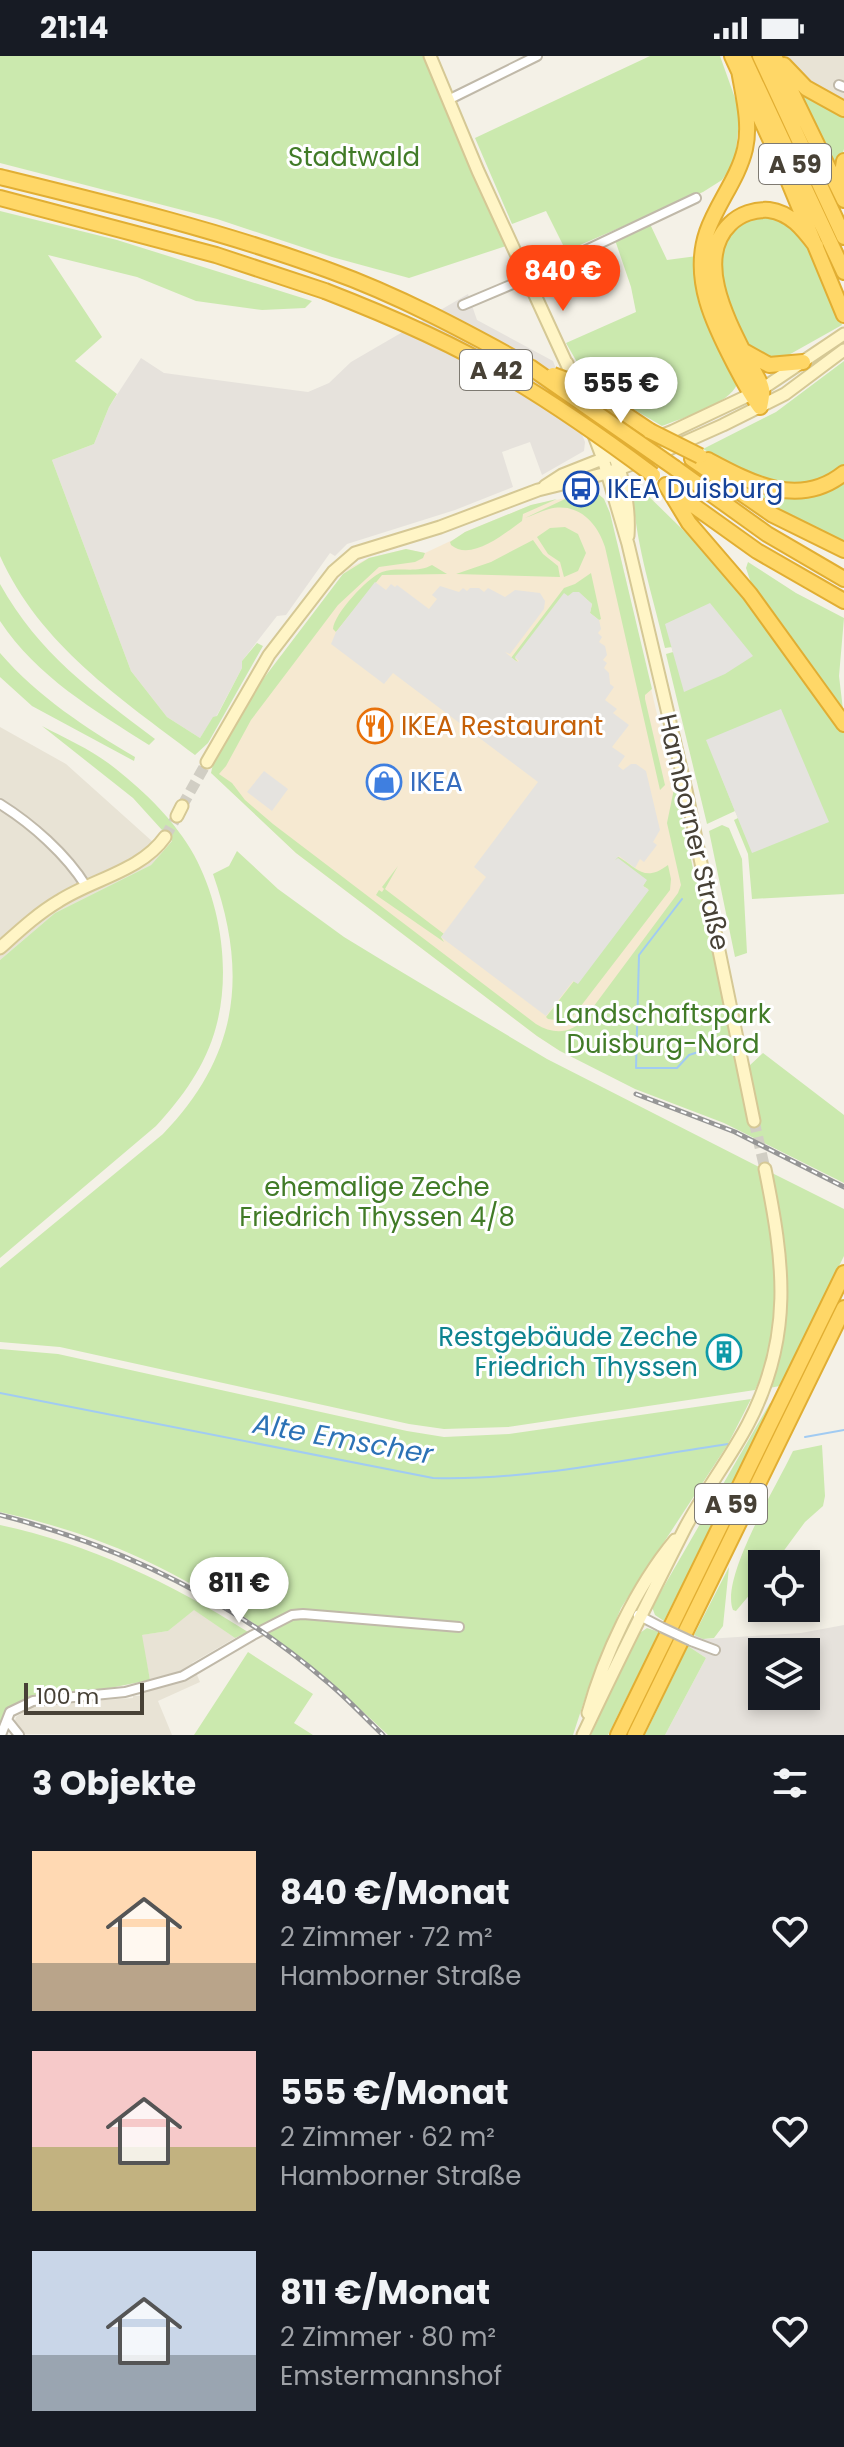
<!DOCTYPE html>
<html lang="de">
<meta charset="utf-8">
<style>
:root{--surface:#171b24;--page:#20242c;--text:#f1f3f6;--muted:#9ea1a6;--accent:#ff4713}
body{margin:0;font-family:Poppins,sans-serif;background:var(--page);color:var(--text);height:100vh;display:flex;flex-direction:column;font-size:30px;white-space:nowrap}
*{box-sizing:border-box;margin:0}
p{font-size:26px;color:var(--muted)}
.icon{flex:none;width:44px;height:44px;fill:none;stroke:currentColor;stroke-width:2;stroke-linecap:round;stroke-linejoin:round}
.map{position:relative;height:1679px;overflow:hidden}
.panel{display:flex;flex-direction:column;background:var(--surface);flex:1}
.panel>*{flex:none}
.fabs{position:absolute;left:748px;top:1494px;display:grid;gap:16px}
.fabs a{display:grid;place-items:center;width:72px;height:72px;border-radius:0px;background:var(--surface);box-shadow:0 4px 12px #0003;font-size:40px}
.scale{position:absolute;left:24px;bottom:20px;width:120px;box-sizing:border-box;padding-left:8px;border:4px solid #474136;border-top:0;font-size:22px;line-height:28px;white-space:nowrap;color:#474136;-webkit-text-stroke:6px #fff;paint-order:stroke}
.price{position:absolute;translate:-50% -68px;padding:0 18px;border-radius:28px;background:#fff;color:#222;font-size:26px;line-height:52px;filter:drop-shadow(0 2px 4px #0008)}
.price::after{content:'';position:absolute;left:50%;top:48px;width:24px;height:18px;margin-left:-12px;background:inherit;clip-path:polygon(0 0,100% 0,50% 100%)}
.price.on{background:var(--accent);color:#fff}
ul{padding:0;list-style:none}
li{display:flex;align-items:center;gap:24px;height:200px;padding:0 32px}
li span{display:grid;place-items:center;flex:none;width:224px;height:160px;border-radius:0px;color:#555}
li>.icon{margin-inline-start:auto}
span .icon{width:96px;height:96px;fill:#fffc;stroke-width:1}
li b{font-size:34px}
h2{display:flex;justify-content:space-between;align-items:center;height:96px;padding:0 32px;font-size:34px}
.status{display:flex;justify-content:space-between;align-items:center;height:56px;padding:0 40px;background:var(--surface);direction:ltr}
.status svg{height:22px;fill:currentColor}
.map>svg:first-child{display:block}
.residential{fill:#e8e3d5}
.commercial{fill:#f6e9d1}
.industrial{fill:#e6e2dc;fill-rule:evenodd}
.green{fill:#cbe9ae}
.parking{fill:#e5e3df}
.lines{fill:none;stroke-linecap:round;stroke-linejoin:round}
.stream{stroke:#a1cbf2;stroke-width:2}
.secondary-tunnel{stroke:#d1cec4;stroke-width:11;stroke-dasharray:11 5.5;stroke-linecap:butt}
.street-casing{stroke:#c0b9a9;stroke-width:12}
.secondary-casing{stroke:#d5c895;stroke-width:15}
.highway-casing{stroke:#e1ae33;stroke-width:18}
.street{stroke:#fff;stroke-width:8}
.secondary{stroke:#fff5c6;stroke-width:11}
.highway{stroke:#ffd767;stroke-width:14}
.rail-casing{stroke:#969696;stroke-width:5}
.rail{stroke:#fff;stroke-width:2;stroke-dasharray:6;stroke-linecap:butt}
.street-bridge-casing{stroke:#c0b9a9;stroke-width:12;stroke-linecap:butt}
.highway-bridge-casing{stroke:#e1ae33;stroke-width:18;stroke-linecap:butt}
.street-bridge{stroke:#fff;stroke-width:8}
.highway-bridge{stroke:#ffd767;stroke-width:14}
.labels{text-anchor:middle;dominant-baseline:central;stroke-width:6;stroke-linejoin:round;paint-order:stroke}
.shield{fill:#fff;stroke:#7e7a72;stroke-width:2}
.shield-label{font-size:24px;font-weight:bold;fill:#474136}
.park-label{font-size:26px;fill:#417b27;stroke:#fff}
.transit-label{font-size:26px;fill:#164399;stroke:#fff;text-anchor:start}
.food-label{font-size:26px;fill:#c56008;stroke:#fff;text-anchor:start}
.shop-label{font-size:26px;fill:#366cbe;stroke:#fff;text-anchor:start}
.street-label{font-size:26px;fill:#474136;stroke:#fff}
.culture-label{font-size:26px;fill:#0d838f;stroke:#fff;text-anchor:end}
.water-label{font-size:28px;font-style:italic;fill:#2c72b6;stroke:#fff}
</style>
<div class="status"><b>21:14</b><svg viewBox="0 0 49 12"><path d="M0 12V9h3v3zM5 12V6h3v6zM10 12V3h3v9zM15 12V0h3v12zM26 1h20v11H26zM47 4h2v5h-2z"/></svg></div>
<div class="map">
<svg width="844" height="1679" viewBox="0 0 844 1679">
<rect width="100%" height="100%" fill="#f4f1e7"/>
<!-- residential -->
<path class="residential" d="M783,0H844V45L818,34Z
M0,671L66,708L163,795L151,809L55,857L0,904Z
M194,1553L235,1582L192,1607L200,1626L158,1645L172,1679L11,1678L16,1661L34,1649L133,1642V1640H140V1636L152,1634L141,1579L168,1575Z"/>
<!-- commercial -->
<path class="commercial" d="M596,436L604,443L618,490L695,822L560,995L537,980L296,797L213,718L217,712L213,709L261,626L343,518L351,511L369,502L406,493L425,497L459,481L465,476L531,449Z"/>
<!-- industrial -->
<path class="industrial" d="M468,238L477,264L553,305L585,386L584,395L542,419L530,386L502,396L513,431L455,454L347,488L335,500L330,497L286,559L277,560L242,605V612L216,661L213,662L200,682L167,661L131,615L52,404L94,388L109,351L141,302L164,317L308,336L329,327L351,306Z
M844,1569V1679H665L706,1602L688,1590L694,1579L707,1583L801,1577ZM762,1596H806V1640H762Z"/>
<!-- green -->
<path class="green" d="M0,0H423L506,190L409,222L332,201L217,163L0,107Z
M650,0H720L740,56L736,94L733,108L722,124L703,136L566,195L546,155L512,168L475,82Z
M792,29L844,58V93L837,116Z
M0,155L117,184L312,245L305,252L262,254L196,245L137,221L48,199L102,281L75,305L117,338L109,351L94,388L52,404L131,615L167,661L200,682L213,661L217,660L242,612V605L257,587L263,590L208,687L195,699C120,642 40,589 0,500Z
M751,158L791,165L811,192L842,269L785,301L769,302L750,296C734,261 702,211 731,173C735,167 745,162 751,158Z
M650,168L667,204L697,200L737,328C730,348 682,362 662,370L589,327L566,287L636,256L631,231L615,184Z
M844,305V408C795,446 750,419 703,393L776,356Z
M730,421L761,436L844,424V486L777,454Z
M633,425L727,517L800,613L844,676V838L752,843L748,798L734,764L738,762L752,797L707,684L735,755L707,768L666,598L673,596L684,636L665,567L672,591L665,592C653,540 632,478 633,425Z
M596,436L604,443L610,457L652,633L645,639V643L665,729L660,734L605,491C597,466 578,446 549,453C541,455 532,460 525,462L565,443Z
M557,443L523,458L522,465C505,477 471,506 451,489L450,486L465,476L531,449Z
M565,471L578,478L586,497L578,515L564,521L560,506L548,498L537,481L550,472Z
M533,484L543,498L558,510L560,521L456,518L491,506Z
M406,493L425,497L423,502L415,506L379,511L338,549L251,664L226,710L219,718L232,727L245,744L273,768L536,968C554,979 571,978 585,962L678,837L681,829L667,767L675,728L695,822L704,837L758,1067L749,1010L763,997L844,1059V1127L724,1067L635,1033L560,995L537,980L296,797L211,717L213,708L261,626L343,518L369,502Z
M748,506L796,537L844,562L839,620L844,662L754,536L746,512Z
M432,509L447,518L382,519L336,576L333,573C334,558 367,522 382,516C399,510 416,518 432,509Z
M591,517L601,563L599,564L590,557L592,548L579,537L568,540L515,602L518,606L511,602L564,532L575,528Z
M0,528C39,598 93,636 155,683L149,689C94,654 37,621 0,565Z
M0,597C38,641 86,672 135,701L134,705L32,650L0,621Z
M42,670C67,683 94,695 116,713C145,736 176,766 194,799C221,849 231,916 216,971C206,1009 182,1042 156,1070L0,1202V904L55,857L151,809L172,785L133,742Z
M722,769L729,772L742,803L747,897L735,901L709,775Z
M237,795L278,833L344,881L385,906L547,1003L759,1111C772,1173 786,1236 769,1300C766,1312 760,1323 755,1334L508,1371L444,1373L409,1368L60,1291L0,1286V1212L163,1078C239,999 248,918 213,818L229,810Z
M617,800C638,812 644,827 668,809L671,823L670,834L574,959L563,965L548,963L546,961L574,925L577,927L648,833L643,830L646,824L618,803L614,806Z
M398,810L385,833L444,878L441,881L444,886L376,839L379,834L382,836L384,833L382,831Z
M770,1116L844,1153V1200L780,1330L769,1332C774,1310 782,1287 785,1265C791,1214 780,1166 770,1116Z
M0,1293L58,1298L407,1375L444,1381L509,1378L751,1343L728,1388L621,1552L588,1633L573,1679H388C270,1568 161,1491 0,1456Z
M770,1347H772L664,1565L655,1559L652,1551Z
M822,1389L825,1440L823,1450L805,1466L774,1508H762V1524L736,1555L733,1554C720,1522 776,1431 791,1399L793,1395Z
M0,1469C89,1488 171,1527 248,1576L235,1582L194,1554L168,1575L142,1579L150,1624L85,1637L34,1640L6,1652L0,1667Z
M729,1511L723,1570L714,1582L703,1583L694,1579Z
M647,1572L659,1576L608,1679H591L637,1579Z
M688,1590L706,1602L665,1679H645Z
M248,1596L313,1638L294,1667L313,1679H194Z"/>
<!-- parking -->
<path class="parking" d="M375,526L386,534L391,528L395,531L397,529L429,553L437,543L432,539L440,530L459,536L463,532L467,535L470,532H479L484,536L488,532L505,541L515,534L540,537L545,545L544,553L510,598L505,596L517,606L519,605L515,601L564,537L568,540L573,536H579L592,548L590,557L599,564L601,573L598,577L602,581L599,586L605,590L607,599L603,604L607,607L604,612L609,617L610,628L614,631L605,644L617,653L613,657L629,669L612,691L625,700L618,710L623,714L631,708H636L646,715L660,774L653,786L657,789L644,806L640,803L635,812L619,800L614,805L618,802L647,824L643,830L649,834L578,928L573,925L546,960L441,881L486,821L474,811L538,726L393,617L384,628L331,588L336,576Z
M710,547L753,600L725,618L684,636L665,568Z
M781,653L829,766L752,797L706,684Z
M264,715L288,733L272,755L247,736Z"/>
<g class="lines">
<!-- stream -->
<path class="stream" d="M682,843L639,899L636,1012H677L689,999L711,992
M0,1337L433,1422C530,1425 632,1402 728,1388
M805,1381L844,1374"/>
<!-- secondary-tunnel -->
<path class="secondary-tunnel" d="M182,750L207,706
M165,781L177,760
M754,1065L765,1113"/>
<!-- street casing -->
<g class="street-casing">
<path id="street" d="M839,29L844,31
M448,44L537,0
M463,249L527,222L696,142
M0,748C32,768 66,798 86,830
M638,1559L661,1571
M691,1585L715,1594
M7,1664L19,1679
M1,1679L10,1656L33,1645L125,1636L183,1620L253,1579L292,1559L303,1558L459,1571"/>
</g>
<!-- secondary casing -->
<g class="secondary-casing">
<path id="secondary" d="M430,0L478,115L569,313
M567,307L575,329
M581,345L603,403L628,488L686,734L754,1065
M593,356C615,394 631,435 628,480
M545,430L562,419L673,375L762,333L844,278
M207,706L269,599L333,516L355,497L440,471L538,434L607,417L649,402L723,369L785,338L844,294
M177,760L182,750
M0,892C19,875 37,858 59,845C93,823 141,815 165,781
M588,1657C604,1599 636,1531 675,1484
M583,1679C616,1609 650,1541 685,1472C704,1436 729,1404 748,1368C794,1280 784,1206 765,1113"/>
</g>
<!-- highway casing -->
<g class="highway-casing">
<path id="highway" d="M732,0L781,107L844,259
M743,0L844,216
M760,0L844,181
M774,0L844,144
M784,9L806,32L844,53
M739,14C743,39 751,67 745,93C738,123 717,147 707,176C691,223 714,269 735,309C743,324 750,338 760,351
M0,121C110,148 221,175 328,214C398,239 465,275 530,311
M842,135L841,122L844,105
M0,142L216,199L325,235
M744,295L769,309L803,306
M583,330L650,375
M760,351C761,346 763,338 762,333C760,324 752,313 748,305C730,269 693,204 730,168C740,158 755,153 769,154C791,157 803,173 816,190
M692,403L773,459L844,494
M708,404C751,427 799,453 844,417
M675,412L767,478L844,523
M666,429L689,467L750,538L844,668
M673,435L757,495L844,545
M618,1679L844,1217
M635,1679L844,1252"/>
</g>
<!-- street -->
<use href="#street" class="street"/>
<!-- secondary -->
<use href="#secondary" class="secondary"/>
<!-- highway -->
<use href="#highway" class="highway"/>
<!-- rail casing -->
<g class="rail-casing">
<path id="rail" d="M636,1038L735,1076L844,1131
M0,1459C121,1490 230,1543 325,1624C346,1641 364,1661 383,1679"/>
</g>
<!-- rail -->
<use href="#rail" class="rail"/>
<!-- street-bridge casing -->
<g class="street-bridge-casing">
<path id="street-bridge" d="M661,1571L691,1585"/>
</g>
<!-- highway-bridge casing -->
<g class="highway-bridge-casing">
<path id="highway-bridge" d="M325,235C387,259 450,286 507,320C558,350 606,384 653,419
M530,311L675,412
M553,319L583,330
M650,375L700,400"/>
</g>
<!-- street-bridge -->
<use href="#street-bridge" class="street-bridge"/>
<!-- highway-bridge -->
<use href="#highway-bridge" class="highway-bridge"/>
</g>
<!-- icons -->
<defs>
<g id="bus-ring" transform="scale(1.8)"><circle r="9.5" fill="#fff" stroke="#1a4fb4" stroke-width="1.5"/><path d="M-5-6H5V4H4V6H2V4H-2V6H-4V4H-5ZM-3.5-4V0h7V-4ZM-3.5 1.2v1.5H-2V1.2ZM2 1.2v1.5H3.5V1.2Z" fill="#1a4fb4"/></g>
<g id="restaurant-ring" transform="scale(1.8)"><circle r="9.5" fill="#fff" stroke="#e8710a" stroke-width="1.5"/><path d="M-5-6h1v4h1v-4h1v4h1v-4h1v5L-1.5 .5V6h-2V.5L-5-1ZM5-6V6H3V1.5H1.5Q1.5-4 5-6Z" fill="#e8710a"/></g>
<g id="shop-ring" transform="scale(1.8)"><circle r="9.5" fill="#fff" stroke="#3f7fe0" stroke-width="1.5"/><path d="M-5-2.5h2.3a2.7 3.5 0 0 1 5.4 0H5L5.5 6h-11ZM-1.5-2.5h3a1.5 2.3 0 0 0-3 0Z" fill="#3f7fe0"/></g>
<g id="building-ring" transform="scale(1.8)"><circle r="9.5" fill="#fff" stroke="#0f9aa8" stroke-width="1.5"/><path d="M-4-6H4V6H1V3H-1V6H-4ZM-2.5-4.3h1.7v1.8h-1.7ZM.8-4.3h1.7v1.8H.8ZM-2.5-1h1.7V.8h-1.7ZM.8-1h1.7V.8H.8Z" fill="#0f9aa8"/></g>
</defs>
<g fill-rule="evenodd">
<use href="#bus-ring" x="581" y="433"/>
<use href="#restaurant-ring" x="375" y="670"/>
<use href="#shop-ring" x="384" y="726"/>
<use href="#building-ring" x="724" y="1296"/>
</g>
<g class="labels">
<!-- shield labels -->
<g class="shield">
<rect x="759" y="88" width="72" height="40" rx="6"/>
<rect x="460" y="294" width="72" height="40" rx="6"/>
<rect x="695" y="1428" width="72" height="40" rx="6"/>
</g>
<g class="shield-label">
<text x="795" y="108">A 59</text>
<text x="496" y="314">A 42</text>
<text x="731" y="1448">A 59</text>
</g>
<!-- park labels -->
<g class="park-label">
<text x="354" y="101">Stadtwald</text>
<text x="663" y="958">Landschaftspark<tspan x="663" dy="30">Duisburg-Nord</tspan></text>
<text x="377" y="1131">ehemalige Zeche<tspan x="377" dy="30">Friedrich Thyssen 4/8</tspan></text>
</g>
<!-- transit labels -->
<g class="transit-label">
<text x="607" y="433">IKEA Duisburg</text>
</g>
<!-- food labels -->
<g class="food-label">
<text x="401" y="670">IKEA Restaurant</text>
</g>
<!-- shop labels -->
<g class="shop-label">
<text x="410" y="726">IKEA</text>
</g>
<!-- street labels -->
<g class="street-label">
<text transform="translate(694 776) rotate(77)">Hamborner Straße</text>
</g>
<!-- culture labels -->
<g class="culture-label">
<text x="698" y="1281">Restgebäude Zeche<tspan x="698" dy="30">Friedrich Thyssen</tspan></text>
</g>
<!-- water labels -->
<g class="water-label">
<text transform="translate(343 1383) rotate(10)">Alte Emscher</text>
</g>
</g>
</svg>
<div class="fabs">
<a><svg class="icon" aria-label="locate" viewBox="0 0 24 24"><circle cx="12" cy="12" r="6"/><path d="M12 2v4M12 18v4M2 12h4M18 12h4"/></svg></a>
<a><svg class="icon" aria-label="layers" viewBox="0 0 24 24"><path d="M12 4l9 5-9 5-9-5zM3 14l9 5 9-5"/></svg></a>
</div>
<div class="scale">100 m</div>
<b class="price on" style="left:563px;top:257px">840 €</b>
<b class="price" style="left:621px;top:369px">555 €</b>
<b class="price" style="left:239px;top:1569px">811 €</b>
</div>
<section class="panel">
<h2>3 Objekte<svg class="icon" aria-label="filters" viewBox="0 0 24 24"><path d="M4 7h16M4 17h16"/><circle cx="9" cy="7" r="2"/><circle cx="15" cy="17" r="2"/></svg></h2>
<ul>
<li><span style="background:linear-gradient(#ffd9b3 70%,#b9a48a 0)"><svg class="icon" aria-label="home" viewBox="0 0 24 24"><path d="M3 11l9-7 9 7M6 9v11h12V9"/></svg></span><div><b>840 €/Monat</b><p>2 Zimmer · 72 m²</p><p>Hamborner Straße</p></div><svg class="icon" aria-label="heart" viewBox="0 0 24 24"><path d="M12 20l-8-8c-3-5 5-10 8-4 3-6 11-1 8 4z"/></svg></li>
<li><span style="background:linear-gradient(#f6c9c9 60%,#c2b280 0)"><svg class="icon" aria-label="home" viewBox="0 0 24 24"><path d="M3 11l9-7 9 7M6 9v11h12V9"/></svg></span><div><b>555 €/Monat</b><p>2 Zimmer · 62 m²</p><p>Hamborner Straße</p></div><svg class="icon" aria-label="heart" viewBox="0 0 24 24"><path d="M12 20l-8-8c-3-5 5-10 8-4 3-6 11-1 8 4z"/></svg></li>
<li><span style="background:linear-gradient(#c9d6e8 65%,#9aa5b1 0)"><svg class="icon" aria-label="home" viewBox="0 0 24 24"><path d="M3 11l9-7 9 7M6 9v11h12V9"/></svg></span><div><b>811 €/Monat</b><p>2 Zimmer · 80 m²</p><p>Emstermannshof</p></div><svg class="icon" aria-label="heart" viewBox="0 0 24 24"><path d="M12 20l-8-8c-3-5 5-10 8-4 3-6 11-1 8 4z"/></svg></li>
</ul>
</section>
